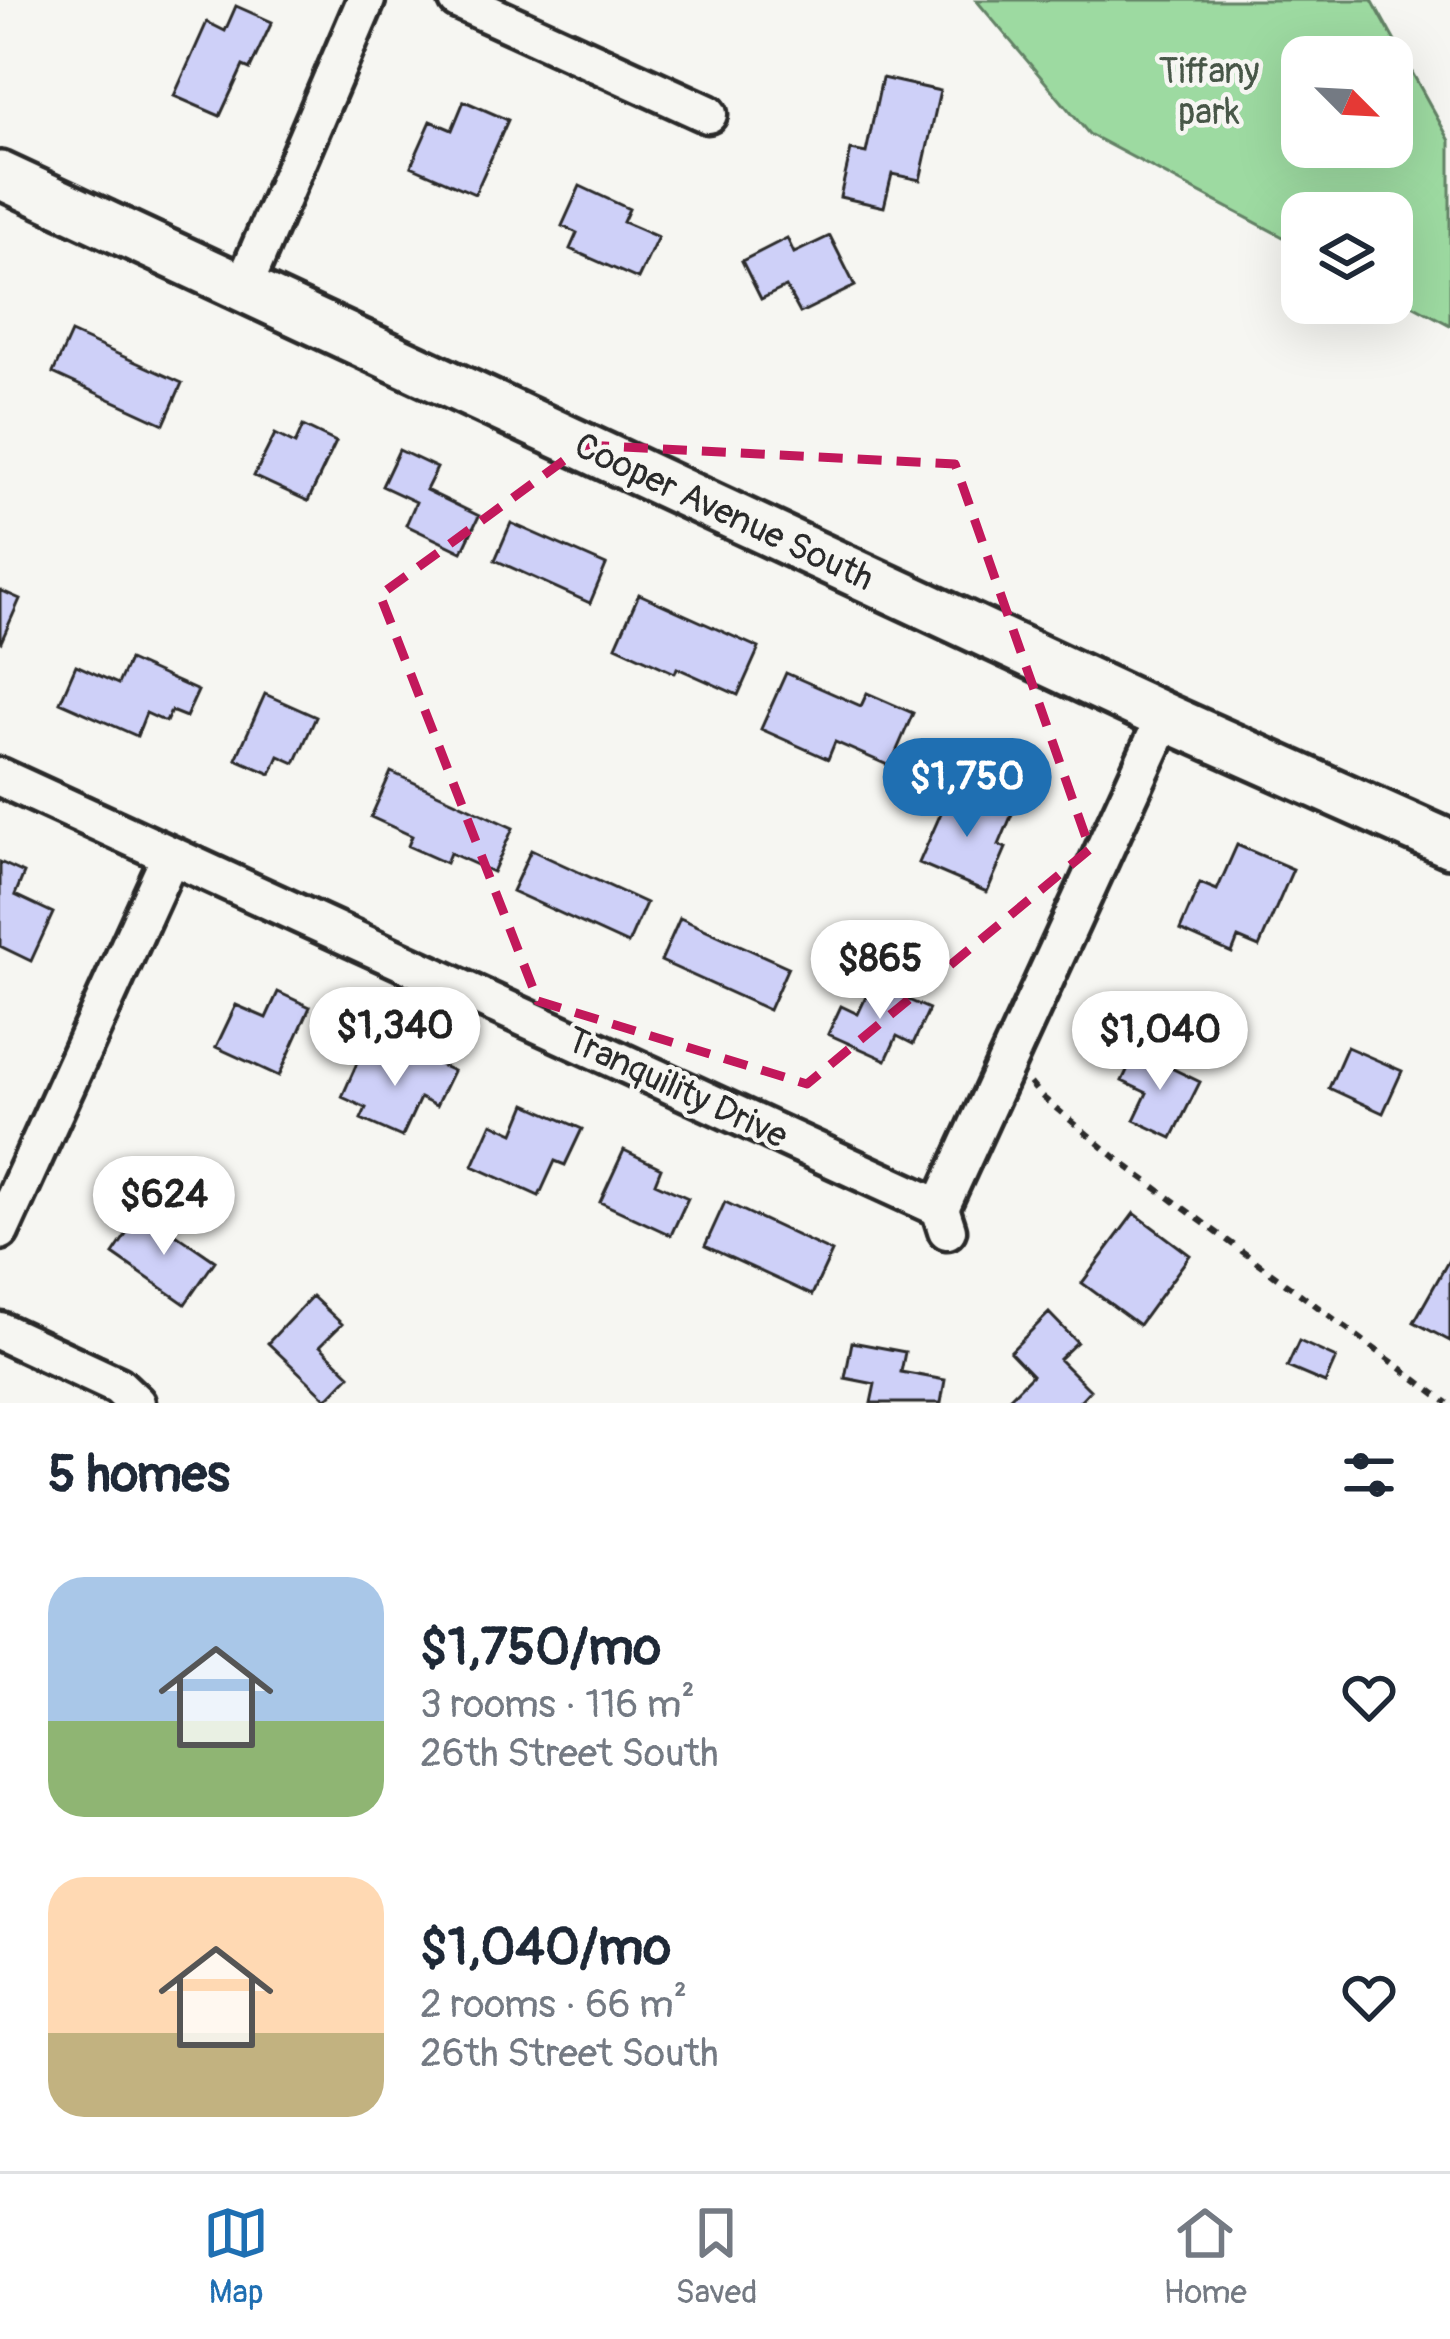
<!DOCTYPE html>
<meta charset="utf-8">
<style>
:root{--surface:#fff;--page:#f6f6f7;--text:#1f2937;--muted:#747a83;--line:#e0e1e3;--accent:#1f6fb2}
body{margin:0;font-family:Pangolin,sans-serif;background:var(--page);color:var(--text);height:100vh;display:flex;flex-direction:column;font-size:45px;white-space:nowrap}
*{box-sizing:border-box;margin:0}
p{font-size:39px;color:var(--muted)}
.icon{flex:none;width:66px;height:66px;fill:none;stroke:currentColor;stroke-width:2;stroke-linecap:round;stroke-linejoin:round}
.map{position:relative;height:1403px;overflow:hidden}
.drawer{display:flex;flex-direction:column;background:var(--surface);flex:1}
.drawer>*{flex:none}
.needle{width:78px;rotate:114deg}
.tools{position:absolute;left:1281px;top:36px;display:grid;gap:24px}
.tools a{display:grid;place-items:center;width:132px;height:132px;border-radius:24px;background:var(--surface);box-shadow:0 12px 48px #0002;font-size:60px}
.price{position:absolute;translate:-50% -102px;padding:0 27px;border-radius:42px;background:#fff;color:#222;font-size:39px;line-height:78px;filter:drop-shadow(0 3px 6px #0008)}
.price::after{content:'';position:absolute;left:50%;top:72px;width:36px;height:27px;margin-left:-18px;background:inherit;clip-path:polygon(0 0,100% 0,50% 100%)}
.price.on{background:var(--accent);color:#fff}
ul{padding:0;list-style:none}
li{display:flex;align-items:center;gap:36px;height:300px;padding:0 48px}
li span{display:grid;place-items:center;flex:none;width:336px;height:240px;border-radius:36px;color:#555}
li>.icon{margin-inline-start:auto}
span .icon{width:144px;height:144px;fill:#fffc;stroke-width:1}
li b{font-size:51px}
h2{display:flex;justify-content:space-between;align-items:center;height:144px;padding:0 48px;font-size:51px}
.tabs{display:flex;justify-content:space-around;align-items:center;height:168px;border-top:3px solid var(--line);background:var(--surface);font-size:33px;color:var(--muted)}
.tabs a{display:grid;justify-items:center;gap:6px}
.tabs .on{color:var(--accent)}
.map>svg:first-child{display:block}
.green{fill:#9ddaa1;stroke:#648266;stroke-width:3;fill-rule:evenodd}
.building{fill:#ced0f8;stroke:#2b2b2b;stroke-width:3}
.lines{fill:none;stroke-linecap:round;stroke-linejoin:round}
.minor-casing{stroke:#2b2b2b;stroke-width:45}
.tertiary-casing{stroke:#2b2b2b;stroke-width:54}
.path{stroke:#2b2b2b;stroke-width:6;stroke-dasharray:9 9;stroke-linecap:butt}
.minor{stroke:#f6f6f2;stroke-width:36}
.tertiary{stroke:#f6f6f2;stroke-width:45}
.marked{fill:none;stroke:#c2185b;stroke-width:9;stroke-dasharray:24 15;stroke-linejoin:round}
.labels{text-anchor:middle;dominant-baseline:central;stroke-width:9;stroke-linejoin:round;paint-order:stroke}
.park-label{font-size:36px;fill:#485748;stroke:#f6f6f2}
.street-label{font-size:36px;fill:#2b2b2b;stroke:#f6f6f2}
</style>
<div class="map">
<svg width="1450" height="1403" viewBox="0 0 1450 1403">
<rect width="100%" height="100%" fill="#f6f6f2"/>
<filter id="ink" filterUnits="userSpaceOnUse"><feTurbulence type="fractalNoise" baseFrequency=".00833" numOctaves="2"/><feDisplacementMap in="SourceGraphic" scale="24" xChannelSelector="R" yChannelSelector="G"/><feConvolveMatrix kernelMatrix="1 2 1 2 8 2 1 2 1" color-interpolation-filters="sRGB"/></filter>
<g filter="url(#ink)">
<!-- green -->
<path class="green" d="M976,0H1372L1450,141V325L1392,294V213H1302V247L1089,134ZM1302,57H1392V147H1302Z"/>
<!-- building -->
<path class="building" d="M236,6L272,22L250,69L243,66L220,116L174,96L207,22L225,31Z
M882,78L940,91L920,180L892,174L884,207L840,197L851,150L866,153Z
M464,101L508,120L475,194L411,166L431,121L452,130Z
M580,186L629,209L623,222L658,237L638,279L570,249L577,233L562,226Z
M830,236L855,286L800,313L786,287L761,299L742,261L787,238L794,253Z
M71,333L182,383L164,424L53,373Z
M303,426L336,442L308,501L254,476L275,434L295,444Z
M399,450L437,468L426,490L479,516L462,552L406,525L416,502L382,486Z
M511,523L606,565L590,603L495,560Z
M0,590L20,599L1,642L0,641Z
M639,594L759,648L738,695L677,668L675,673L616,646Z
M129,660L198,691L186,717L171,711L166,722L146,713L137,736L60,702L76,665L118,684Z
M786,673L861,706L867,693L913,713L890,766L835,742L828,759L761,729Z
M265,694L316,717L295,763L279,756L271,774L236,759Z
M391,772L513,828L493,872L450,853L446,863L408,846L412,836L371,817Z
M952,788L1012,814L999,845L1006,848L987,892L919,863Z
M1237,845L1293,869L1259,947L1238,938L1232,953L1180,930L1200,883L1217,890Z
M531,850L646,903L628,944L512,891Z
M0,862L24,873L15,895L53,913L31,961L0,946Z
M680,918L788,967L769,1010L661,961Z
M872,984L929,1009L913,1044L897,1036L886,1060L828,1034L841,1006L858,1014Z
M278,992L310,1007L279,1076L216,1047L236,1005L266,1018Z
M1347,1047L1402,1071L1383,1113L1329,1088Z
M405,1049L453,1071L436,1106L420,1098L402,1137L361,1119L366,1108L342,1097L361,1054L395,1069Z
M1136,1051L1200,1082L1172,1138L1134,1120L1147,1093L1122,1081Z
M526,1104L582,1129L565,1165L555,1161L539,1196L473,1166L492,1123L514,1133Z
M624,1150L661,1168L655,1183L688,1198L671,1235L600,1202Z
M725,1202L832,1252L812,1295L705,1246Z
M142,1211L215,1261L185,1304L113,1254Z
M1134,1213L1190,1255L1139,1325L1082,1283Z
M1450,1258V1341L1414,1322Z
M312,1296L342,1324L320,1346L350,1375L327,1399L268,1343Z
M1049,1313L1077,1342L1059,1359L1090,1390L1078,1403H1004L1032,1375L1010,1352Z
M1299,1341L1336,1358L1325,1383L1287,1367Z
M852,1342L905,1352L901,1372L945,1380L941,1403H871L875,1384L845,1378Z"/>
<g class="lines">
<!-- minor casing -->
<g class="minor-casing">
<path id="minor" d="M458,0L708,114
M243,288L366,0
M0,777L940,1208L947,1230
M940,1208L1165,717
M0,1231L170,857
M0,1331L118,1386L136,1403"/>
</g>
<!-- tertiary casing -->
<g class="tertiary-casing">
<path id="tertiary" d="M0,175L1165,717L1450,844"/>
</g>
<!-- path -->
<path class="path" d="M1030,1083L1040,1095L1121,1162L1448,1403"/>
<!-- minor -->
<use href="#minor" class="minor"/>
<!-- tertiary -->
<use href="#tertiary" class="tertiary"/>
</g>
</g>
<!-- marked area -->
<path class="marked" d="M585,445L955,464L1090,849L807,1084L538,1001L380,595Z"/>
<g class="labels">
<!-- park labels -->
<g class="park-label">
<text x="1209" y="71">Tiffany<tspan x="1209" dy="41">park</tspan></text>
</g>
<!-- street labels -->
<g class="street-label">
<text transform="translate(724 512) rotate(25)">Cooper Avenue South</text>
<text transform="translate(677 1088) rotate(25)">Tranquility Drive</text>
</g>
</g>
</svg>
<div class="tools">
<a><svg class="needle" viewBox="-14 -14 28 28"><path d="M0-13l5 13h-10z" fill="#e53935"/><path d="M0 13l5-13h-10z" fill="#747a83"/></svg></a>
<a><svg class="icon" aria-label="layers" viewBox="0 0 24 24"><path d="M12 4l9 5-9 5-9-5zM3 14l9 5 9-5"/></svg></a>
</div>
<b class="price on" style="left:967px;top:840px">$1,750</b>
<b class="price" style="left:880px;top:1022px">$865</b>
<b class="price" style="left:395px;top:1089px">$1,340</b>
<b class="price" style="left:1160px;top:1093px">$1,040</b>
<b class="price" style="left:164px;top:1258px">$624</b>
</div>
<section class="drawer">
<h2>5 homes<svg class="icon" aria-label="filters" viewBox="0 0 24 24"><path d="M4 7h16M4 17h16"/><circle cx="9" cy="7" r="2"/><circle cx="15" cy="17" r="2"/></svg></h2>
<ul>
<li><span style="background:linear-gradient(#a9c7e8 60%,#8fb573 0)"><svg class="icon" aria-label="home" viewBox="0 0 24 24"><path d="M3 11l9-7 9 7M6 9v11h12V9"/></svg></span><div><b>$1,750/mo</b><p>3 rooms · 116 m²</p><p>26th Street South</p></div><svg class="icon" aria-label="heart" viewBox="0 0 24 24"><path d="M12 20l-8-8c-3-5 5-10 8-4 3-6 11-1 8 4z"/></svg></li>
<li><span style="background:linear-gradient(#ffd9b3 65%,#c2b280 0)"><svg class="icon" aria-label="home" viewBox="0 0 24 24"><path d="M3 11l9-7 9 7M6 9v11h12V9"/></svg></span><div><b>$1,040/mo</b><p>2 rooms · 66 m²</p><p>26th Street South</p></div><svg class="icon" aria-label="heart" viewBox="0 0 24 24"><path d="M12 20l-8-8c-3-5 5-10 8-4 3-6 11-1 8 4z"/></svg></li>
</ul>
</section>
<nav class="tabs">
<a class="on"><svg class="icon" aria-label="map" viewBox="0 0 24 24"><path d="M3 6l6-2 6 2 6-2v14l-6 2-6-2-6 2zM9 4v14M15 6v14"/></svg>Map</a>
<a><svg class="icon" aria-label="saved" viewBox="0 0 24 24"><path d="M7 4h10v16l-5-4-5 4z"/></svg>Saved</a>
<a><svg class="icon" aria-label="home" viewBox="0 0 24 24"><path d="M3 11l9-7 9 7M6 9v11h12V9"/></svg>Home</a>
</nav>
